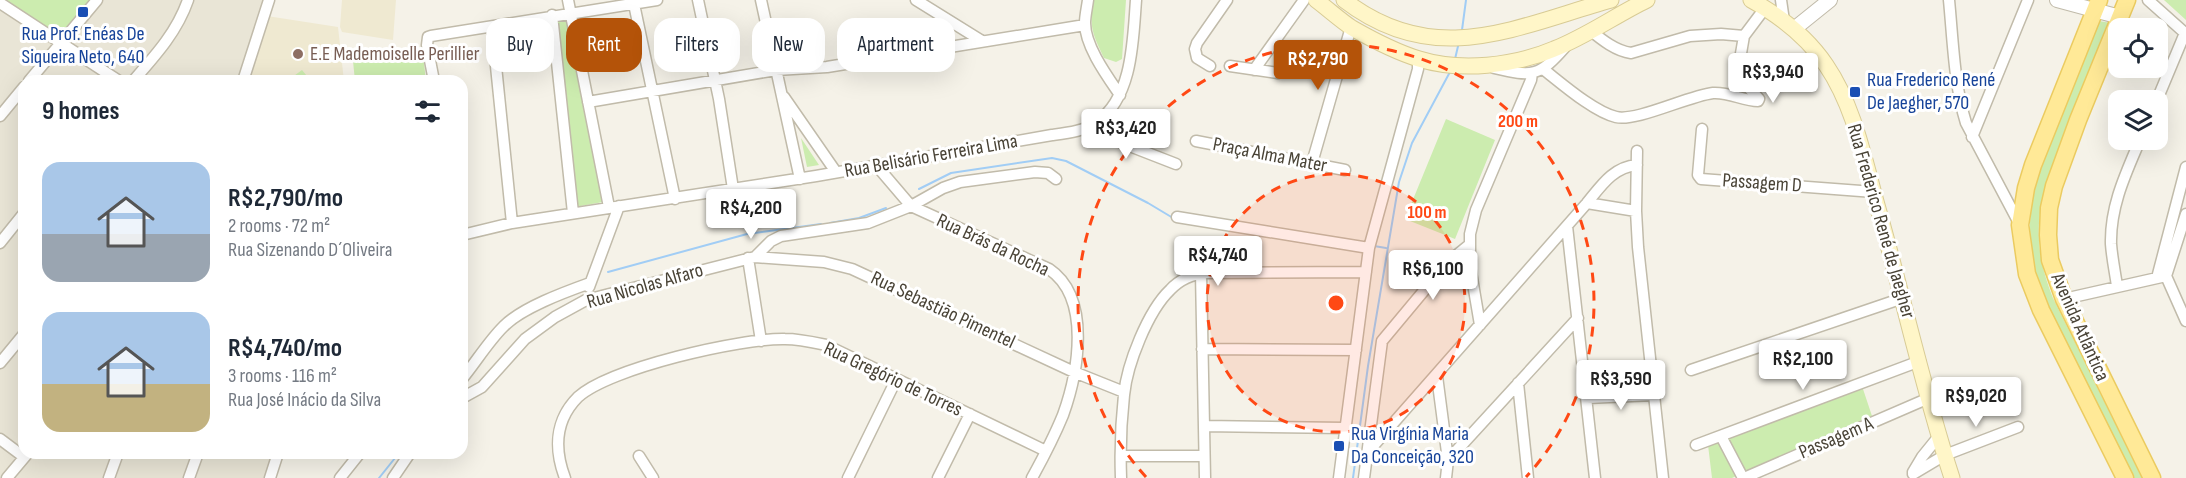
<!DOCTYPE html>
<meta charset="utf-8">
<style>
:root{--surface:#fff;--page:#f6f6f7;--text:#1f2937;--muted:#747a83;--accent:#b45309}
body{margin:0;font-family:"Sofia Sans Condensed",sans-serif;background:var(--page);color:var(--text);height:100vh;display:flex;flex-direction:column;font-size:22px;white-space:nowrap}
*{box-sizing:border-box;margin:0}
p{font-size:20px;color:var(--muted)}
.icon{flex:none;width:33px;height:33px;fill:none;stroke:currentColor;stroke-width:2;stroke-linecap:round;stroke-linejoin:round}
.map{position:relative;flex:1;overflow:hidden}
.side{position:absolute;left:18px;top:75px;width:450px;height:384px;display:flex;flex-direction:column;background:var(--surface);border-radius:18px;box-shadow:0 6px 24px #0002}
.side>*{flex:none}
.hud{position:absolute;left:486px;top:18px;width:570px;height:54px;display:flex;gap:12px}
.tools{position:absolute;left:2108px;top:18px;display:grid;gap:12px}
.tools a{display:grid;place-items:center;width:60px;height:60px;border-radius:12px;background:var(--surface);box-shadow:0 6px 24px #0002;font-size:30px}
.price{position:absolute;translate:-50% -51px;padding:0 14px;border-radius:6px;background:#fff;color:#222;font-size:20px;line-height:39px;filter:drop-shadow(0 2px 3px #0008)}
.price::after{content:'';position:absolute;left:50%;top:36px;width:18px;height:14px;margin-left:-9px;background:inherit;clip-path:polygon(0 0,100% 0,50% 100%)}
.price.current{background:var(--accent);color:#fff}
ul{padding:0;list-style:none}
li{display:flex;align-items:center;gap:18px;height:150px;padding:0 24px}
li span{display:grid;place-items:center;flex:none;width:168px;height:120px;border-radius:18px;color:#555}
li>.icon{margin-inline-start:auto}
span .icon{width:72px;height:72px;fill:#fffc;stroke-width:1}
li b{font-size:26px}
h2{display:flex;justify-content:space-between;align-items:center;height:72px;padding:0 24px;font-size:26px}
.pill{padding:0 21px;border-radius:18px;background:var(--surface);box-shadow:0 6px 24px #0002;font-size:21px;line-height:54px}
.pill.current{background:var(--accent);color:#fff}
.map>svg:first-child{display:block}
.residential{fill:#e9e5d6}
.education{fill:#efe9d1}
.green{fill:#ccecaf}
.lines{fill:none;stroke-linecap:round;stroke-linejoin:round}
.stream{stroke:#a1cdf5;stroke-width:2}
.minor-casing{stroke:#c1bbaa;stroke-width:13}
.tertiary-casing{stroke:#c1bbaa;stroke-width:16}
.secondary-casing{stroke:#d8cb95;stroke-width:17}
.primary-casing{stroke:#ebcb60;stroke-width:19}
.minor{stroke:#fff;stroke-width:10}
.tertiary{stroke:#fff;stroke-width:14}
.secondary{stroke:#fff6c8;stroke-width:15}
.primary{stroke:#ffe997;stroke-width:16}
.ring{fill:none;stroke:#ff4915;stroke-width:3;stroke-dasharray:10 8}
.transit-dot{fill:#1a4fb4;stroke:#fff;stroke-width:2}
.education-dot{fill:#8d6e63;stroke:#fff;stroke-width:2}
.labels{text-anchor:middle;dominant-baseline:central;stroke-width:6;stroke-linejoin:round;paint-order:stroke}
.transit-label{font-size:20px;fill:#164399;stroke:#fff;text-anchor:start}
.education-label{font-size:20px;fill:#785e54;stroke:#fff;text-anchor:start}
.street-label{font-size:20px;fill:#494336;stroke:#fff}
.centre{fill:#ff4915;stroke:#fff;stroke-width:3}
.ring-label{font-size:18px;text-anchor:middle;font-weight:bold;fill:#ff4915;stroke:#fff;stroke-width:6;stroke-linejoin:round;paint-order:stroke}
</style>
<div class="map">
<svg width="2186" height="478" viewBox="0 0 2186 478">
<rect width="100%" height="100%" fill="#f5f2e8"/>
<!-- residential -->
<path class="residential" d="M0,0H268L242,81H24V453H278L270,478H0Z"/>
<!-- education -->
<path class="education" d="M342,0H396L393,40L342,32L340,27Z
M267,16L338,27L344,81H246Z"/>
<!-- green -->
<path class="green" d="M0,0H97L62,42Z
M1092,0H1126L1122,59L1116,62L1104,58C1092,33 1090,28 1092,0Z
M2164,0H2186V20Z
M567,20L603,202L575,207L555,22Z
M2099,21L2111,23C2097,56 2084,89 2071,121C2044,188 2024,226 2053,298L2142,478H2129L2037,289L2029,236L2031,207L2038,175Z
M423,54L426,81H355L353,61Z
M302,70L311,81H287Z
M1446,119L1495,140L1455,239L1405,219Z
M801,138L819,165L807,167Z
M1862,386L1872,416L1732,478H1712L1708,445Z"/>
<g class="lines">
<!-- stream -->
<path class="stream" d="M1462,30L1466,0
M1455,59L1459,42
M919,189L951,173L1052,158L1066,161L1148,203L1173,218
M830,223L859,218L886,208
M1374,246L1386,248
M608,272L747,234L821,224
M379,478L399,453
M1353,478L1368,366L1399,182L1412,143L1451,70"/>
<!-- minor casing -->
<g class="minor-casing">
<path id="minor" d="M568,0L609,207
M698,0L719,99L733,189
M761,0L800,179
M916,0L982,41
M1088,0C1087,8 1085,16 1085,23C1085,46 1107,76 1120,95
M1781,0L1784,21
M1949,0C1953,41 1954,84 1966,123L2020,225
M2148,0L2186,34
M0,3L119,81
M634,4L675,199
M552,15L573,213
M492,27L512,223
M1590,30C1602,40 1616,51 1631,53L1690,36L1721,34L1744,36
M1210,66L1197,58L1195,49L1197,43L1227,0
M1230,66L1278,73
M1494,68C1533,77 1539,77 1566,46
M1543,69C1561,83 1594,112 1616,117C1636,122 1688,96 1713,93C1730,92 1743,101 1758,101L1759,99L1737,75
M1254,70L1304,0
M29,81L97,0
M133,81C155,56 177,32 188,0
M243,81L269,0
M434,81L427,45L428,37L431,36L657,0
M1734,94L1744,36L1765,8
M784,97L836,172
M2157,100L2185,33
M588,102L776,70L827,67L1085,25
M0,116L24,87
M1097,123L1122,143L1176,164
M1702,129L1698,175L1701,179L1874,192
M1972,137L2028,0
M1196,141L1345,170
M1637,151L1636,211L1638,247L1663,478
M1312,163L1351,27
M876,165L911,206L1049,269C1092,298 1078,373 1063,415C1054,437 1043,458 1032,478
M1587,203C1601,186 1613,167 1637,165
M1177,217L1369,248
M1567,226L1595,478
M462,235L512,223L816,176L1052,135C1067,133 1085,131 1097,122C1133,97 1133,39 1136,0
M0,243L24,213
M755,257L824,262L852,269L1074,372L1124,392
M748,258L761,341
M1201,273L1205,478
M2166,276L2186,321
M2157,278L2186,167
M2117,286C2115,272 2112,258 2111,244C2110,206 2126,173 2140,140
M589,287L619,206
M2064,299L2166,276L2186,214
M1480,325L1470,266V234L1476,210L1531,80L1532,73
M1202,349L1356,350
M0,363L24,334
M1691,370L1903,298
M1437,376L1448,460L1446,478
M462,379C476,362 488,342 503,327C521,308 565,292 590,283
M1518,383L1528,478
M462,398L482,387L525,339L555,317L586,300L755,257L771,241L781,236L868,223L911,206L943,188L960,182L1035,172L1048,173L1056,179
M1587,398L1654,395
M1204,426L1345,428
M1721,436L1743,478
M0,439L24,457
M1696,445L1920,361
M1367,453L1587,203L1636,211
M639,456L653,478
M1121,456H1204
M1448,460L1578,318
M1913,472L1922,457L1939,436
M1913,474L1945,455L2018,427
M7,478L28,453
M109,478L118,453
M189,478L198,453
M270,478L278,453
M340,478L360,453
M393,478L410,453
M565,478C554,449 555,420 578,397C610,368 741,338 785,339C799,339 812,342 826,345L1046,451
M848,478L896,380
M938,478L970,414
M1121,478C1120,451 1121,422 1124,395C1127,364 1148,311 1170,290C1180,279 1193,274 1207,273L1366,272
M1339,478L1369,248L1418,69V59
M1364,478L1382,341L1447,263L1469,245
M1744,478L1929,398"/>
</g>
<!-- tertiary casing -->
<g class="tertiary-casing">
<path id="tertiary" d="M2057,0L2120,17
M1794,29L1830,0"/>
</g>
<!-- secondary casing -->
<g class="secondary-casing">
<path id="secondary" d="M1316,0C1328,9 1340,20 1352,28C1373,40 1396,52 1419,59C1461,72 1514,66 1554,49C1587,36 1616,15 1647,0
M1344,0C1435,70 1515,27 1611,0
M1751,0C1780,16 1807,37 1826,65C1854,106 1864,158 1877,205C1903,296 1923,389 1952,478"/>
</g>
<!-- primary casing -->
<g class="primary-casing">
<path id="primary" d="M2099,0L2033,165L2026,188L2020,225L2027,274L2041,310L2125,478
M2127,0L2078,120L2054,186L2049,208L2048,235L2050,260L2064,299L2152,478"/>
</g>
<!-- minor -->
<use href="#minor" class="minor"/>
<!-- tertiary -->
<use href="#tertiary" class="tertiary"/>
<!-- secondary -->
<use href="#secondary" class="secondary"/>
<!-- primary -->
<use href="#primary" class="primary"/>
</g>
<!-- distance rings -->
<circle cx="1336" cy="303" r="129" fill="#ff4915" fill-opacity=".12"/>
<g class="ring">
<circle cx="1336" cy="303" r="129"/>
<path d="M1146 477A258 258 0 1 1 1526 477"/>
</g>
<!-- markers -->
<g class="transit-dot">
<rect x="77" y="6" width="12" height="12" rx="3"/>
<rect x="1849" y="86" width="12" height="12" rx="3"/>
<rect x="1333" y="440" width="12" height="12" rx="3"/>
</g>
<circle class="education-dot" cx="298" cy="54" r="6"/>
<g class="labels">
<!-- transit labels -->
<g class="transit-label">
<text x="83" y="34" text-anchor="middle">Rua Prof. Enéas De<tspan x="83" dy="23">Siqueira Neto, 640</tspan></text>
<text x="1867" y="80">Rua Frederico René<tspan x="1867" dy="23">De Jaegher, 570</tspan></text>
<text x="1351" y="434">Rua Virgínia Maria<tspan x="1351" dy="23">Da Conceição, 320</tspan></text>
</g>
<!-- education labels -->
<g class="education-label">
<text x="310" y="54">E.E Mademoiselle Perillier</text>
</g>
<!-- street labels -->
<g class="street-label">
<text transform="translate(1270 155) rotate(11)">Praça Alma Mater</text>
<text transform="translate(931 156) rotate(-10)">Rua Belisário Ferreira Lima</text>
<text transform="translate(1762 183) rotate(4)">Passagem D</text>
<text transform="translate(1881 221) rotate(74)">Rua Frederico René de Jaegher</text>
<text transform="translate(993 245) rotate(25)">Rua Brás da Rocha</text>
<text transform="translate(645 286) rotate(-16)">Rua Nicolas Alfaro</text>
<text transform="translate(943 310) rotate(25)">Rua Sebastião Pimentel</text>
<text transform="translate(2080 327) rotate(66)">Avenida Atlântica</text>
<text transform="translate(893 379) rotate(25)">Rua Gregório de Torres</text>
<text transform="translate(1836 438) rotate(-23)">Passagem A</text>
</g>
</g>
<circle cx="1336" cy="303" r="9" class="centre"/>
<g class="ring-label">
<text x="1518" y="127">200 m</text>
<text x="1427" y="218">100 m</text>
</g>
</svg>
<div class="tools">
<a><svg class="icon" aria-label="locate" viewBox="0 0 24 24"><circle cx="12" cy="12" r="6"/><path d="M12 2v4M12 18v4M2 12h4M18 12h4"/></svg></a>
<a><svg class="icon" aria-label="layers" viewBox="0 0 24 24"><path d="M12 4l9 5-9 5-9-5zM3 14l9 5 9-5"/></svg></a>
</div>
<b class="price current" style="left:1318px;top:91px">R$2,790</b>
<b class="price" style="left:1773px;top:104px">R$3,940</b>
<b class="price" style="left:1126px;top:160px">R$3,420</b>
<b class="price" style="left:751px;top:240px">R$4,200</b>
<b class="price" style="left:1218px;top:287px">R$4,740</b>
<b class="price" style="left:1433px;top:301px">R$6,100</b>
<b class="price" style="left:1803px;top:391px">R$2,100</b>
<b class="price" style="left:1621px;top:411px">R$3,590</b>
<b class="price" style="left:1976px;top:428px">R$9,020</b>
<div class="hud">
<a class="pill">Buy</a>
<a class="pill current">Rent</a>
<a class="pill">Filters</a>
<a class="pill">New</a>
<a class="pill">Apartment</a>
</div>
<section class="side">
<h2>9 homes<svg class="icon" aria-label="filters" viewBox="0 0 24 24"><path d="M4 7h16M4 17h16"/><circle cx="9" cy="7" r="2"/><circle cx="15" cy="17" r="2"/></svg></h2>
<ul>
<li><span style="background:linear-gradient(#a9c7e8 60%,#9aa5b1 0)"><svg class="icon" aria-label="home" viewBox="0 0 24 24"><path d="M3 11l9-7 9 7M6 9v11h12V9"/></svg></span><div><b>R$2,790/mo</b><p>2 rooms · 72 m²</p><p>Rua Sizenando D´Oliveira</p></div></li>
<li><span style="background:linear-gradient(#a9c7e8 60%,#c2b280 0)"><svg class="icon" aria-label="home" viewBox="0 0 24 24"><path d="M3 11l9-7 9 7M6 9v11h12V9"/></svg></span><div><b>R$4,740/mo</b><p>3 rooms · 116 m²</p><p>Rua José Inácio da Silva</p></div></li>
</ul>
</section>
</div>
